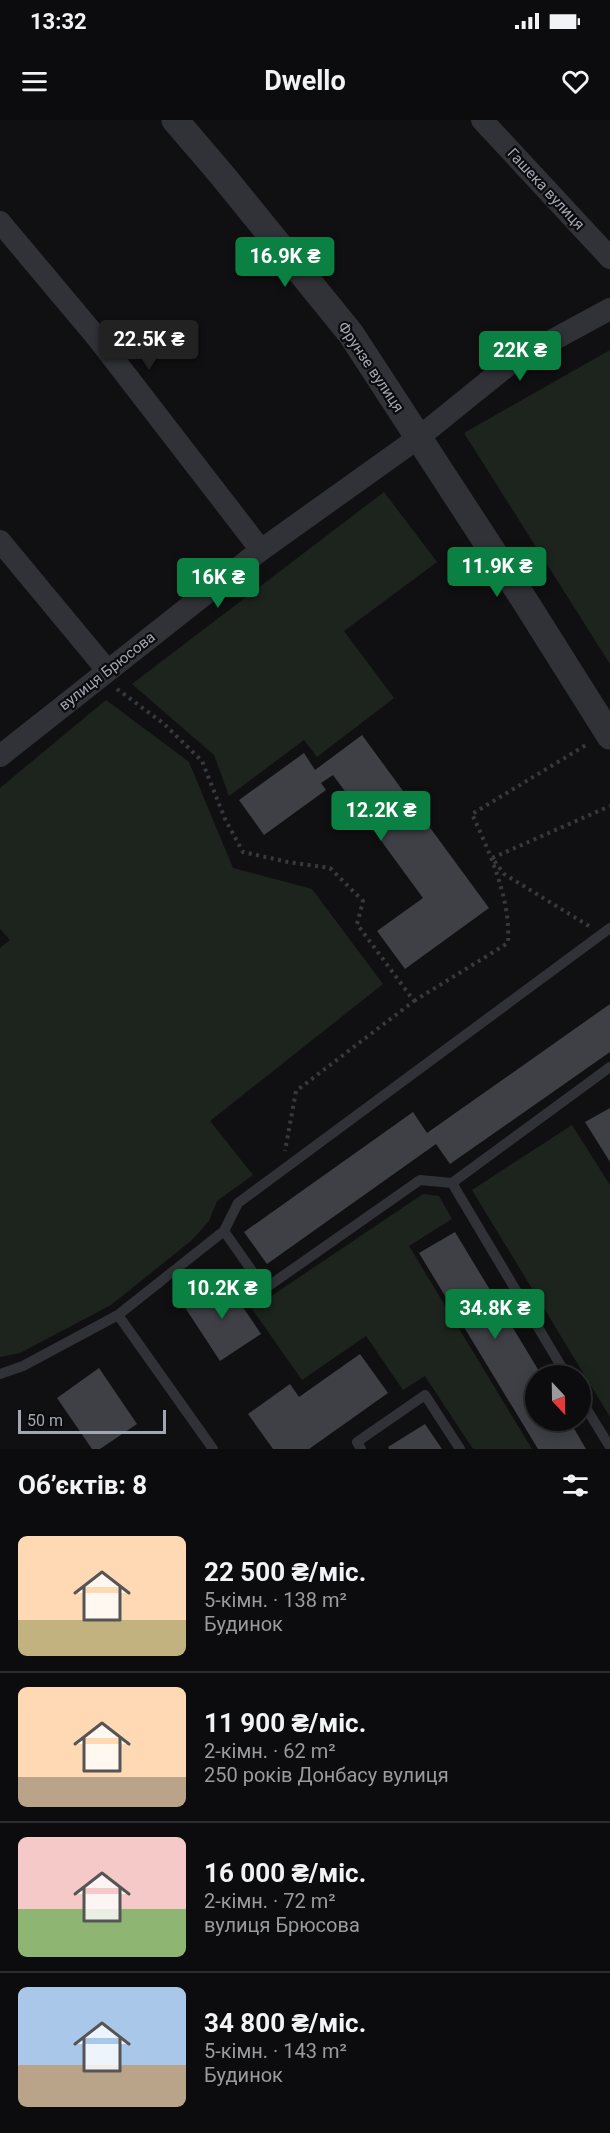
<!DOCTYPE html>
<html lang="uk">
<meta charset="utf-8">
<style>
:root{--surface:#0c0c0e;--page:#151517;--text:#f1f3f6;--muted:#9a9b9e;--line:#2c2c2e;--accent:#0b8043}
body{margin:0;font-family:Roboto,sans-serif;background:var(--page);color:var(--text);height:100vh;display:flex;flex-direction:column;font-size:22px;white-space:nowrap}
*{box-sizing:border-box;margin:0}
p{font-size:20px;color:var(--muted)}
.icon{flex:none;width:33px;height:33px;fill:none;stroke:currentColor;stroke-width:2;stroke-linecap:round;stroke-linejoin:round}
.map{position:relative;height:1329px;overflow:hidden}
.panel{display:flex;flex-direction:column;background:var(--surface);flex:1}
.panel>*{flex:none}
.needle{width:39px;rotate:158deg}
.buttons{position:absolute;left:525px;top:1245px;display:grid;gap:12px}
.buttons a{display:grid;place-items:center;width:66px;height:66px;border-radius:50%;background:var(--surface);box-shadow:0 3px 15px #0003,0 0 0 2px var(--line);font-size:30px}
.scale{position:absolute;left:18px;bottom:15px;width:148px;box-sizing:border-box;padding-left:6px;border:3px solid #a2a6b2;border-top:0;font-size:16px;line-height:21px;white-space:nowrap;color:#a2a6b2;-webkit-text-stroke:4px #0b0b0d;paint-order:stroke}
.price{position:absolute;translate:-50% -51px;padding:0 14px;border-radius:6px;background:var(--accent);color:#fff;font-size:20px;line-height:39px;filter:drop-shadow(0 2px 3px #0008)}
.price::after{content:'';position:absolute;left:50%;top:36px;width:18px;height:14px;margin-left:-9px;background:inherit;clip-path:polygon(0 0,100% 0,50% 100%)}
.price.selected{background:#222;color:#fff}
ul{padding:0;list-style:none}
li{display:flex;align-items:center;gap:18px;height:150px;padding:0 18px}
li+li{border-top:2px solid var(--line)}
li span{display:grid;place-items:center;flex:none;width:168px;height:120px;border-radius:9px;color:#555}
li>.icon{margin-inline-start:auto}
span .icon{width:72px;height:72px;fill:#fffc;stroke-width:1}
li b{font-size:26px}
h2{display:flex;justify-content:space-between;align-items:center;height:72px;padding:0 18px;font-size:26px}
.status{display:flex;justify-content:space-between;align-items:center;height:42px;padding:0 30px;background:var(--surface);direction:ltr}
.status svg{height:16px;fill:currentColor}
header{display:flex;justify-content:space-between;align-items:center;height:78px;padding:0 18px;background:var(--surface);font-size:27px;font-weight:700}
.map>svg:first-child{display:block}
.green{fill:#1d241e}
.building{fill:#3f4045}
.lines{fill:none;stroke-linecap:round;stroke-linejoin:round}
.path{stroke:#37393e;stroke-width:4;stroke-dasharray:3 4.5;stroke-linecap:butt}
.service{stroke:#313237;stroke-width:10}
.minor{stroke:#313237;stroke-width:22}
.tertiary{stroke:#313237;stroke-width:27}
.labels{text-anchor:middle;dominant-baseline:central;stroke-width:4.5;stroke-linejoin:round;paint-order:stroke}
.street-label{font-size:15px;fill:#a2a6b2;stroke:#0b0b0d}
</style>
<div class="status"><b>13:32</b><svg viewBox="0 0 49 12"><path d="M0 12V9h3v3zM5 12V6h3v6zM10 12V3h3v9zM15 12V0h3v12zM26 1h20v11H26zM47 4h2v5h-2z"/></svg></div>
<header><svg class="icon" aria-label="menu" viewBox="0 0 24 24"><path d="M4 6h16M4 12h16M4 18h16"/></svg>Dwello<svg class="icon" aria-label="heart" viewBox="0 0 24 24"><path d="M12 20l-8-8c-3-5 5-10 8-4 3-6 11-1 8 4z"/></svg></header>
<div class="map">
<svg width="610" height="1329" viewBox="0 0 610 1329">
<rect width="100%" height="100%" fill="#101012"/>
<!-- green -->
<path class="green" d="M610,230V544L464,313Z
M384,372L437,442L344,511L394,578L317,637L304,620L229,676L214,635L132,564Z
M106,580L189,642L233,748L312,769L383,864L210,1001L253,1055L217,1081L209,1101L192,1120L111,1185L20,1233L0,1237V828L10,820L0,809V668Z
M572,1005L610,1065V1297L472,1070Z
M423,1074L439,1076L452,1099L409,1126L532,1329H473L425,1256L403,1270L366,1216L302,1260L252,1189Z"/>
<!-- building -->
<path class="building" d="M362,615L489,788L405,849L377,811L423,778L333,655L321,663L326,670L264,715L239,680L304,633L315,650Z
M610,884V932L450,1044L436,1024L267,1144L244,1112L413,992L427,1013Z
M610,988V1042L585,1002Z
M455,1112L542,1256H536V1300H569L586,1329H538L419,1133Z
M224,1159L261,1214L220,1241L184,1186Z
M360,1234L388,1273L309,1329H273L248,1294L290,1264L299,1277Z
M99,1248L137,1304L100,1329H92L57,1278Z
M425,1304L442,1329H389L388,1327Z"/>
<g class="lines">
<!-- path -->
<path class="path" d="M117,569L163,603L202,641L225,699L243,732L288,742L330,748L363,781L357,804L414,881L296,971L285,1031
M589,806L504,754L492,738L610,686
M414,881L508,823C511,780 490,733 472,694L586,625"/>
<!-- service -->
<path class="service" d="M452,1063L567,1256
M224,1111L259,1161L270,1165L420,1060L452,1063L610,947
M118,1195L213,1329
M0,1254L23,1246L118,1195L224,1111L238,1083L610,808
M580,1278L610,1327
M361,1329L357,1322L425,1275L460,1329"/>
<!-- minor -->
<path class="minor" d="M482,0L610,138
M0,102L99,220L261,430
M0,421L107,550
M0,636L261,430L418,318L512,242L610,189"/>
<!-- tertiary -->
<path class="tertiary" d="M175,0L222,55L351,214L523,478L610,616"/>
</g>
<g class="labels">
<!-- street labels -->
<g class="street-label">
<text transform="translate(546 69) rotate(47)">Гашека вулиця</text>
<text transform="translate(371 247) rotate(56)">Фрунзе вулиця</text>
<text transform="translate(107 551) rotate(-38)">вулиця Брюсова</text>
</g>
</g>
</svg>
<div class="buttons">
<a><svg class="needle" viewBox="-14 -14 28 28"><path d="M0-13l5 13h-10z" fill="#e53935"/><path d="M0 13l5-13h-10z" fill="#9a9b9e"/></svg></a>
</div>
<div class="scale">50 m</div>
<b class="price" style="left:285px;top:168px">16.9K ₴</b>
<b class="price selected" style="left:149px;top:251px">22.5K ₴</b>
<b class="price" style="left:520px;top:262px">22K ₴</b>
<b class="price" style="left:497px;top:478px">11.9K ₴</b>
<b class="price" style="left:218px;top:489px">16K ₴</b>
<b class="price" style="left:381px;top:722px">12.2K ₴</b>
<b class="price" style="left:222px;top:1200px">10.2K ₴</b>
<b class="price" style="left:495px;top:1220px">34.8K ₴</b>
</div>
<section class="panel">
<h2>Об’єктів: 8<svg class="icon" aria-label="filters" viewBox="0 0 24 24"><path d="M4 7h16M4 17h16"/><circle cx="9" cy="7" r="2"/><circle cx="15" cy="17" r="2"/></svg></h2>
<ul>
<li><span style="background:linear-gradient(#ffd9b3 70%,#c2b280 0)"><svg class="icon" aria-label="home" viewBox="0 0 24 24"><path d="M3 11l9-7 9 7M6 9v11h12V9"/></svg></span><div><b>22 500 ₴/міс.</b><p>5-кімн. · 138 m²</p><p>Будинок</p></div></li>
<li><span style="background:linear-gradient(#ffd9b3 75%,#b9a48a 0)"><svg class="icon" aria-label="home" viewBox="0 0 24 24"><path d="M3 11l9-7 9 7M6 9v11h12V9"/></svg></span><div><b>11 900 ₴/міс.</b><p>2-кімн. · 62 m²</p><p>250 років Донбасу вулиця</p></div></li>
<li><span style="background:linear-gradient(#f6c9c9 60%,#8fb573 0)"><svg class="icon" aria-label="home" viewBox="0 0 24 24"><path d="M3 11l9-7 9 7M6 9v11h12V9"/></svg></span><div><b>16 000 ₴/міс.</b><p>2-кімн. · 72 m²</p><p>вулиця Брюсова</p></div></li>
<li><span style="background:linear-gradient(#a9c7e8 65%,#b9a48a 0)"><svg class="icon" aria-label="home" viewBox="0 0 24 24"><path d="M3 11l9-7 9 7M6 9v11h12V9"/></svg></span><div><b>34 800 ₴/міс.</b><p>5-кімн. · 143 m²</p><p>Будинок</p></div></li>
</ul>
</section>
